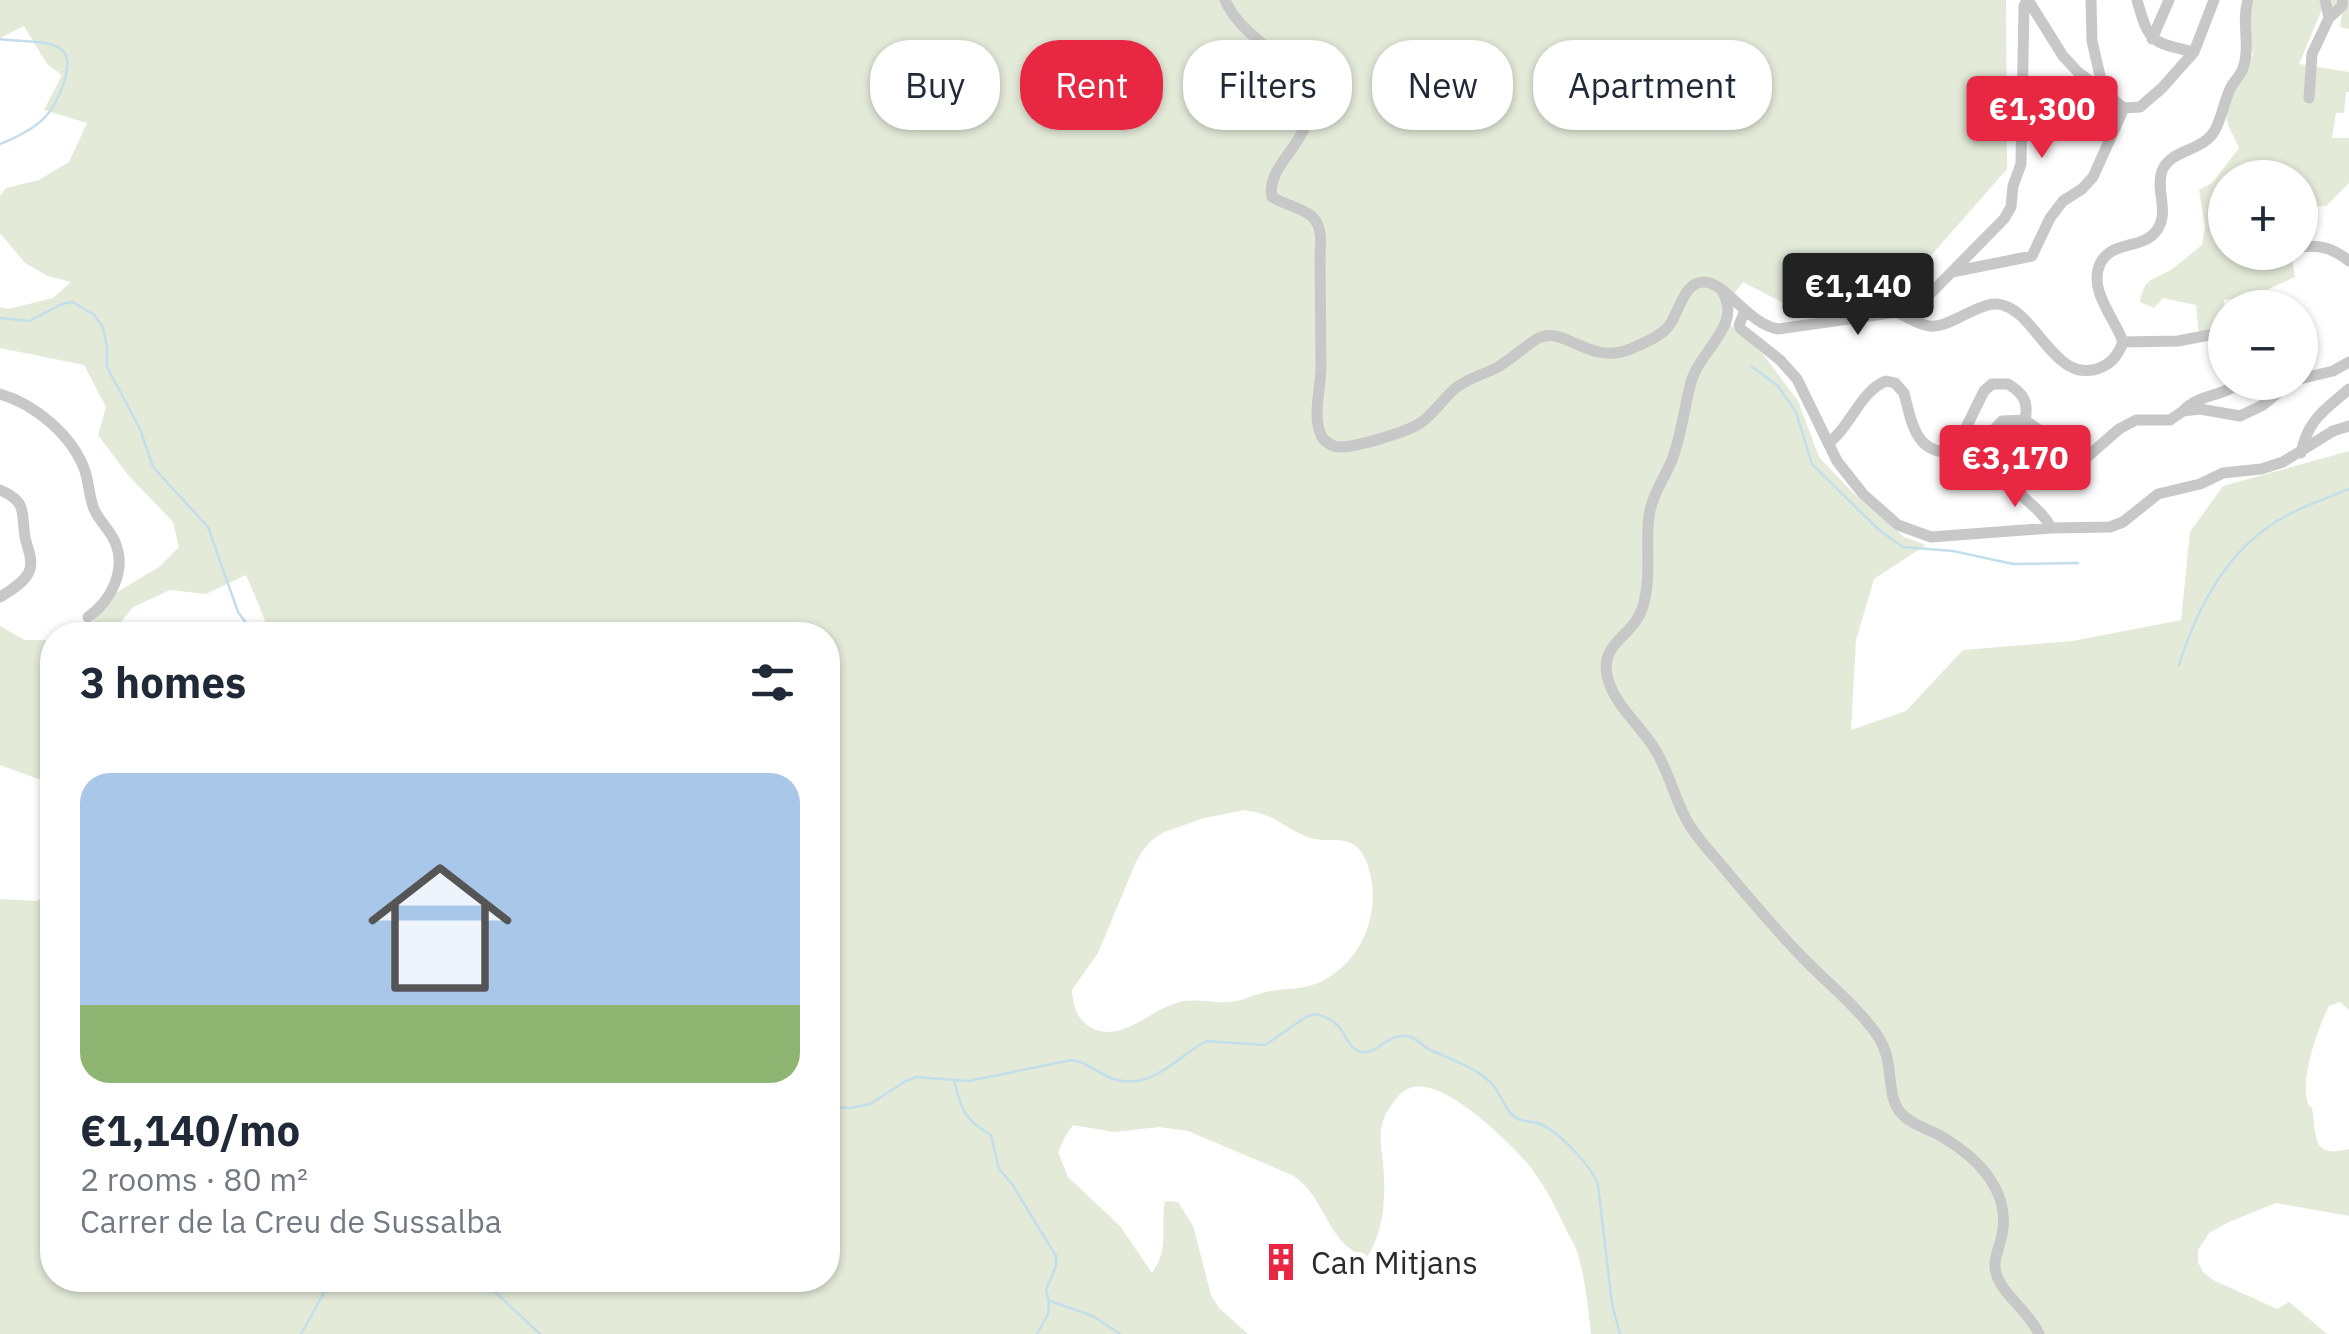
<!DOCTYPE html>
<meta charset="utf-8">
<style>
:root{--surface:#fff;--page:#f2f2f3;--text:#1f2937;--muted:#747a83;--line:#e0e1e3;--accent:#e82842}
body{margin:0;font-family:"IBM Plex Sans",sans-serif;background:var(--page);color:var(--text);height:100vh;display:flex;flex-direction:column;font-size:38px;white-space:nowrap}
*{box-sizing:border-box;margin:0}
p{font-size:32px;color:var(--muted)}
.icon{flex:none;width:55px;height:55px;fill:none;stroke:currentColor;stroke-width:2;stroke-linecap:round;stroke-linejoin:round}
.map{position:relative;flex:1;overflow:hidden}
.drawer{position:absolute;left:40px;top:622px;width:800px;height:670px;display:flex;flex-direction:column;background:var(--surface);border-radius:40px;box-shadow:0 2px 8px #0004}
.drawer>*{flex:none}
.banner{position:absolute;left:870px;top:40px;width:950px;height:90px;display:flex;gap:20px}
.buttons{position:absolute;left:2208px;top:160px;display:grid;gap:20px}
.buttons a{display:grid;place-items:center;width:110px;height:110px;border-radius:50%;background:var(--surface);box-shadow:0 2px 8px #0004;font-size:50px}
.price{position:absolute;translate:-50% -85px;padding:0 22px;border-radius:10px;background:var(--accent);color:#fff;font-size:32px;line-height:65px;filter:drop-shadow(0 2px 5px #0008)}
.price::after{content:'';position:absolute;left:50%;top:60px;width:30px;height:22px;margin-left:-15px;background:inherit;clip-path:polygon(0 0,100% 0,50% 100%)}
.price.selected{background:#222;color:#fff}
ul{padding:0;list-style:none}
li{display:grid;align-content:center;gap:20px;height:530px;padding:0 40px}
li+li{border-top:2px solid var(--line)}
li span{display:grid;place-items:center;height:310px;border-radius:30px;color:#555}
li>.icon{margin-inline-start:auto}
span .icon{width:180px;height:180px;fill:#fffc;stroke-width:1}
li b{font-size:42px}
h2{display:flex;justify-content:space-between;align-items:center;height:120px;padding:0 40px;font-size:42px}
.chip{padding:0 35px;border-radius:40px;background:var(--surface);box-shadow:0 2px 8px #0004;font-size:35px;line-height:90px}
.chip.selected{background:var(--accent);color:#fff}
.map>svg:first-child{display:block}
.green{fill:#e3ead8;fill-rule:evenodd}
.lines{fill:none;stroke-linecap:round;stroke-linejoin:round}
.stream{stroke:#c3deeb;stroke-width:2.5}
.minor{stroke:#c8c8c8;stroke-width:11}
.labels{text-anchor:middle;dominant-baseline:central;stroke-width:10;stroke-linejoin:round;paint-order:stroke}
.poi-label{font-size:32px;fill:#2b2b2b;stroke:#fff;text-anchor:start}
</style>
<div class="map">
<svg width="2349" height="1334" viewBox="0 0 2349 1334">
<rect width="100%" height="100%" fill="#fff"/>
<!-- green -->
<path class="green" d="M0,0H2006L2007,169L1900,291L1797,310L1743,282L1724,308L1723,318L1763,354L1798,401L1819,457L1852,492L1904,537L1926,545L1874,579L1856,640L1851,730L1906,711L1963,650L2073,641L2181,620L2190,532L2223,486L2349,451V1010L2340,1002L2329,1006C2318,1027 2301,1077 2307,1100C2311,1114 2311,1100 2313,1114C2316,1141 2315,1158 2349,1149V1216L2276,1203L2229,1222L2209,1233L2198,1250V1262L2203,1272L2213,1280L2277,1309L2289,1302L2327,1334H1591C1588,1306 1585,1277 1577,1251C1573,1241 1567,1233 1563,1223C1554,1203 1542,1182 1528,1164C1508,1141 1443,1076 1410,1088C1403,1090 1397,1097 1393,1103C1373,1128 1383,1147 1384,1176C1385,1205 1383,1232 1367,1257C1326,1245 1328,1198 1292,1175L1188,1131L1159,1127L1114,1132L1073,1125L1065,1137L1058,1152L1068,1177L1120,1226L1152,1273C1170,1247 1160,1230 1165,1201L1178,1202L1193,1226L1211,1295L1219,1308L1248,1334H0V899L37,901L52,892V1280H828V635H269C264,614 254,594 246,575L206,594L170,590L133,607L111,635H80L87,633L104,600L159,567L179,547L173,522L128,475L98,435L106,407L84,365L0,348V307L9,309L53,298L71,282L48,276L25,263L0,233V196L6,188L39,180L69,162L87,123L44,110L62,75L47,64L24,26L0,38ZM1245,810C1255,812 1265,814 1274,819C1287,826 1300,836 1315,839C1330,842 1346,836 1358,848C1367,858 1370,871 1372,883C1377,925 1357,965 1318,983C1302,990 1283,988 1266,992C1253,995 1242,1001 1229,1002C1214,1003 1199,999 1184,1001C1153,1006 1123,1044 1092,1028C1077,1020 1073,1006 1072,990L1098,953L1136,862L1143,850L1152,840L1164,832L1204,818Z
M2254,0H2340L2349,2V29L2340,27L2342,12L2322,9L2299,64L2349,72V92H2346L2344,113H2336L2332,138H2349V183L2326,206L2309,207L2300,224V178H2225V252L2291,253L2295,277L2251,297L2224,300L2225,328L2199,335L2196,305L2163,298L2154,308L2140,302C2144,275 2157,280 2175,267C2184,260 2193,252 2202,245L2205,227L2199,190L2212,183L2239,148L2228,125L2225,108L2253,55L2247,23Z
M0,626L24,640H52V784L0,765Z"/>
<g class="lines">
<!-- stream -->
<path class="stream" d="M0,39C16,42 50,39 62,50C76,62 58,103 47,115C37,127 15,138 0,144
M0,318L29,321L62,304L73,302L94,315L103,327L107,348V367L140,429L153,467L208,527L238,612L255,635
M1752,367L1778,386L1796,412L1812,464L1879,530L1903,547L1953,551L2013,564L2078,563
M2179,665C2196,611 2223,557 2271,525C2294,509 2323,500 2349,489
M954,1080C961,1109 964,1120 991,1135L999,1169L1012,1184L1056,1256V1266L1046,1290L1049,1301L1048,1314L1037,1334
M828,1107L851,1108L870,1104L906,1081L916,1077L968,1081L1072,1060C1089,1062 1099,1075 1114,1079C1152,1091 1177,1057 1206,1041L1265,1045L1306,1017L1316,1014C1323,1016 1331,1019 1336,1024C1346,1032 1348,1049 1361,1052C1377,1056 1389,1030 1411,1037C1418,1040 1423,1046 1430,1050C1450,1059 1475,1067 1491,1083C1500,1092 1503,1105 1512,1115C1520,1123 1531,1120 1540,1124C1559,1132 1591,1165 1598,1185L1612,1304L1620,1334
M486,1280L495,1292L540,1334
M1050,1301L1093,1316L1120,1334
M301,1334L331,1280"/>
<!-- minor -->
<path class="minor" d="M1225,0C1242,41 1299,57 1307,104C1313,143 1265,164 1272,197C1304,214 1325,209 1320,253C1320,291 1321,329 1321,367C1321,387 1312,416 1321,435C1323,441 1333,447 1339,447C1354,448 1406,432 1419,424C1434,414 1443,398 1457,387C1469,378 1485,374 1498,367C1511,359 1522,349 1535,340C1564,321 1589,370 1635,347C1646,342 1659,337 1667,328C1679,316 1682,283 1703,282C1725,281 1748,324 1778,329L1897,312L1915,305L1928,296L2004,219L2011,207L2013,186L2021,164L2024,6L2027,0
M2028,0L2063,56L2077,71L2124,108
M2091,0L2092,41L2104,93
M2137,0C2149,43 2151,42 2194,52
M2329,18L2342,6L2343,0
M2152,39L2169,0
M2309,98L2312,54L2329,18L2325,0
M2124,108L2140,107L2162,88L2194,52L2214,0
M2300,247C2320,244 2334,249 2349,261
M2240,252V256L2250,262L2278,252
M1952,272L2032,256L2050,218L2063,201L2082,189L2093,177L2124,108
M1723,293C1742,325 1701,350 1692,379C1684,406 1682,434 1672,460C1664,479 1652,495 1649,516C1645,545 1652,576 1643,606C1635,636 1600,642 1607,675C1613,705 1641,725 1656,751C1670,774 1675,802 1690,826C1701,843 1716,858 1728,873C1754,904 1780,935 1808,963C1828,983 1850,1001 1867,1022C1875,1031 1883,1043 1886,1054C1892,1073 1888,1097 1900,1112C1910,1124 1926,1128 1939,1135C1958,1146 1978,1161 1990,1179C2004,1200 2007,1220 2000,1243C1997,1253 1993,1263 1996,1273C2002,1295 2029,1311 2039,1334
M1745,311L1739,325L1741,329L1780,360L1797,379L1837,461L1863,494L1898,525L1931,537L2051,528L2110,527L2123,522L2158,494L2200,484L2223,473L2261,469L2283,462L2333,431L2349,426
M1897,312C1937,335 1936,327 1975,310C1982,307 1989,303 1997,304C2037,307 2054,391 2104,366C2114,361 2119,353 2123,342L2178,341L2225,332
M2123,342C2115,318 2088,291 2100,264C2111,240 2143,250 2157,230C2170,211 2155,191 2162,171C2170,149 2203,152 2215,130C2222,117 2224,101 2231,87C2234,81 2241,75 2243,68C2251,47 2241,22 2248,0
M2300,379L2333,371L2349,362
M0,394C35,404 73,436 85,471C89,483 89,497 94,509C99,521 110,530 115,542C127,570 111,601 88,617
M2183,411C2198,394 2223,397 2241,382
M2025,420L2002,421L1992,432C1993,452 2004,477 2018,492C2030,504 2044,513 2051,528
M1828,443C1851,427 1860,391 1886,381L1895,383L1904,393C1911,420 1915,454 1951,452L1957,446L1984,391L1992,384H2008C2023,393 2029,402 2025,420L2078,458L2087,457L2119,429L2136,420H2170L2183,411L2200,409L2240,416L2263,405L2291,382
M2301,453C2308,419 2325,410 2349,389
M0,490C28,502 21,512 25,537C27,548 33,558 30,569C27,581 10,591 0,597"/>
</g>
<!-- icons -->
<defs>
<g id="building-bare" transform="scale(3)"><path d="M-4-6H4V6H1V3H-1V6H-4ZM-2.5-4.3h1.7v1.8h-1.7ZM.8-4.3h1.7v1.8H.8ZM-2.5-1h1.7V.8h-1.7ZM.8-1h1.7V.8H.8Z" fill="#e82842" stroke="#fff" stroke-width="2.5" paint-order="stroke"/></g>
</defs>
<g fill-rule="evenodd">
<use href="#building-bare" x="1281" y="1262"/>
</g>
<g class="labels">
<!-- poi labels -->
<g class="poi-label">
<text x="1311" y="1262">Can Mitjans</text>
</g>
</g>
</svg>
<div class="buttons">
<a>+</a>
<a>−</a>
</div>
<b class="price" style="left:2042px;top:161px">€1,300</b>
<b class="price selected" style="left:1858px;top:338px">€1,140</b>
<b class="price" style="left:2015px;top:510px">€3,170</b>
<div class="banner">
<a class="chip">Buy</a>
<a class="chip selected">Rent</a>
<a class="chip">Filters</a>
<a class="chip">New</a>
<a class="chip">Apartment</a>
</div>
<section class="drawer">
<h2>3 homes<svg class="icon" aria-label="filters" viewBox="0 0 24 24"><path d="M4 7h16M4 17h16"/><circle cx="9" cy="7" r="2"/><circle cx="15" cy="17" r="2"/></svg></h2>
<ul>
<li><span style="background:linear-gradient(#a9c7e8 75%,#8fb573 0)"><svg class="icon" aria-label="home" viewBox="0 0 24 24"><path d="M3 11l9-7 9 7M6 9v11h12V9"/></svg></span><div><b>€1,140/mo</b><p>2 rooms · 80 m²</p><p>Carrer de la Creu de Sussalba</p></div></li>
</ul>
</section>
</div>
